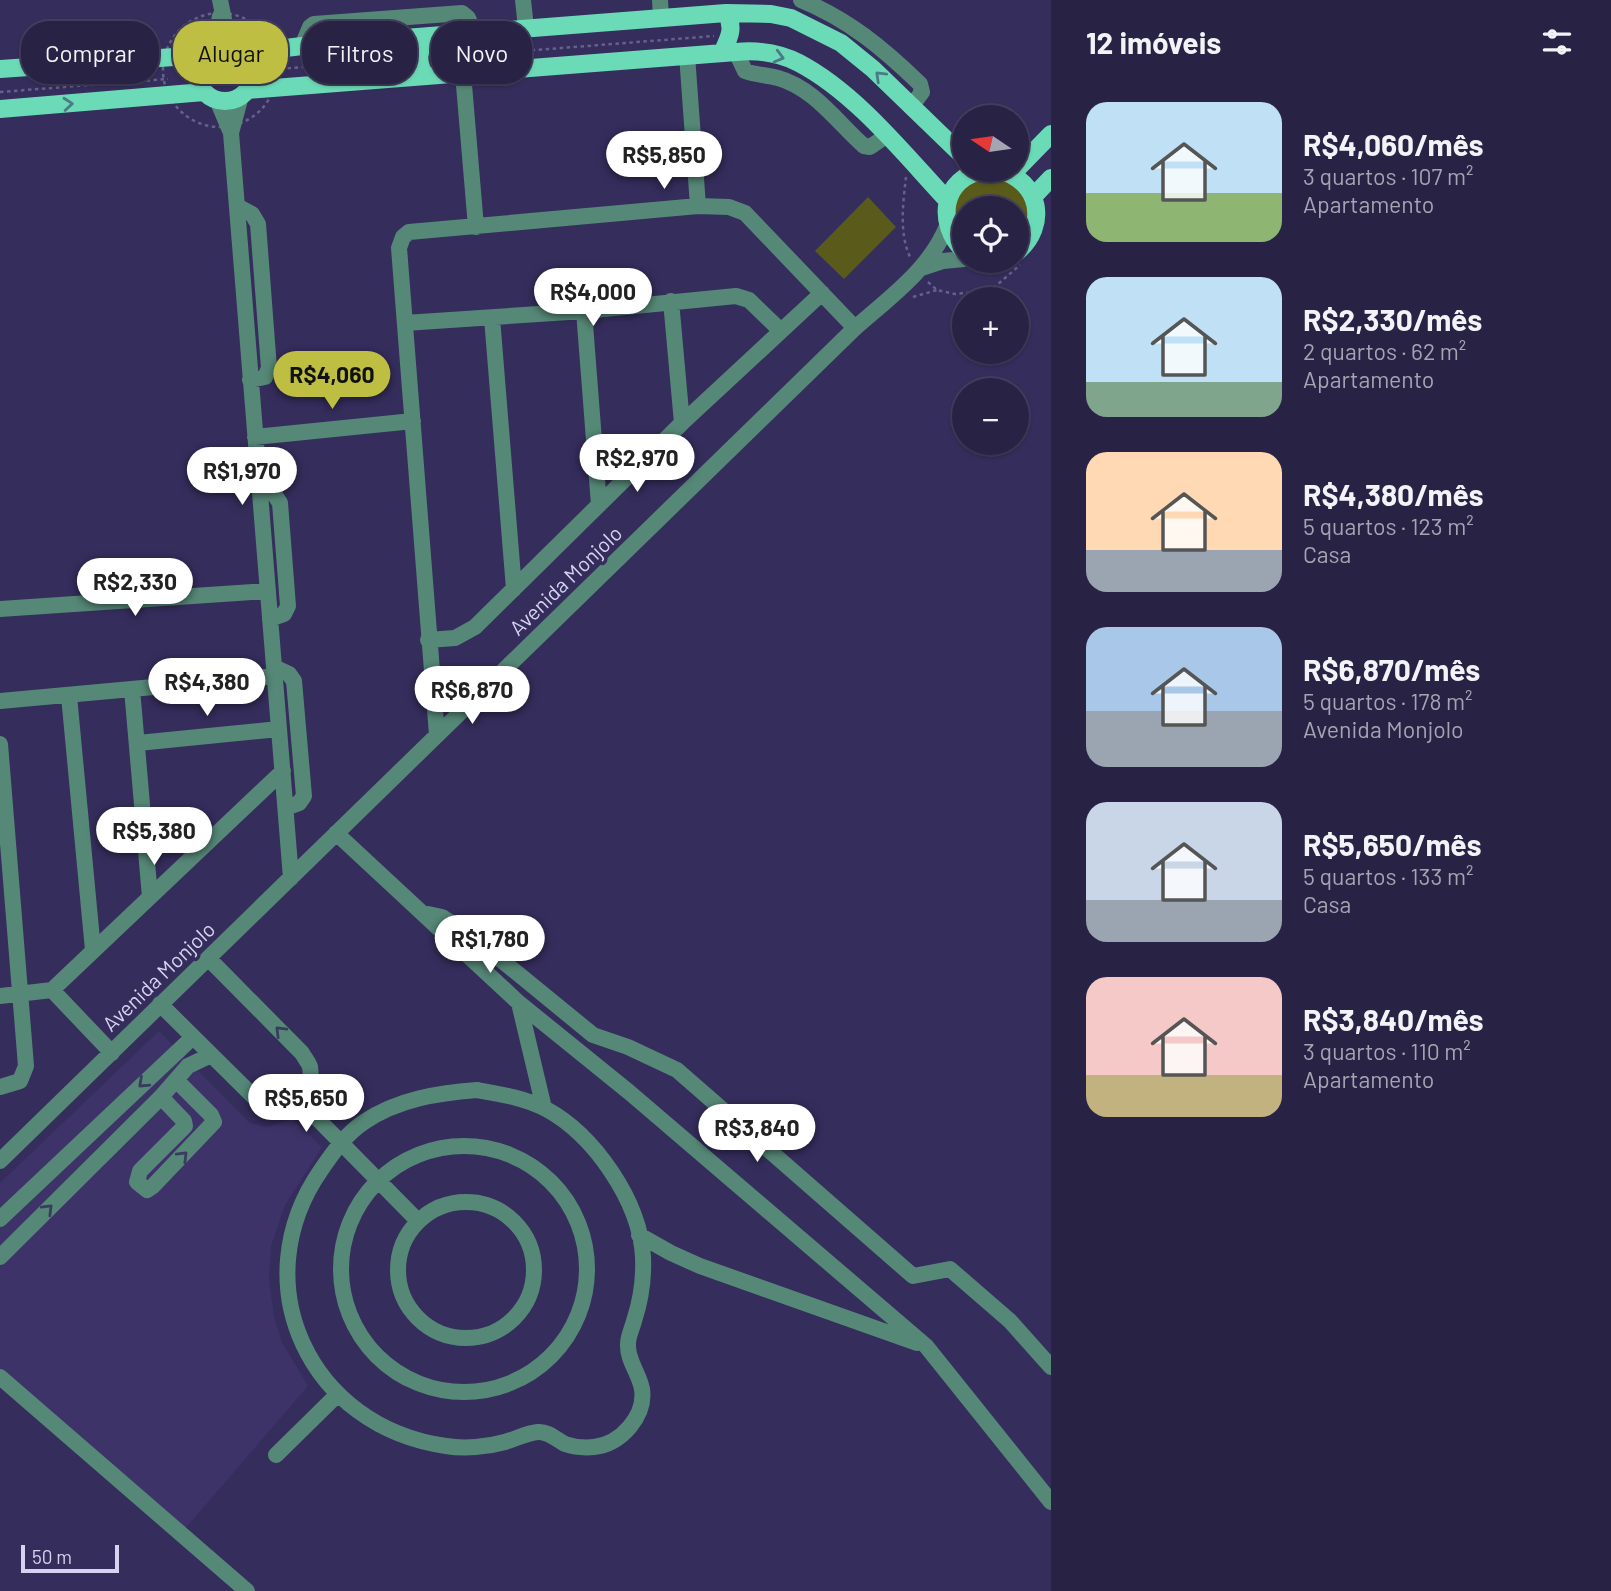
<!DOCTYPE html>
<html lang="pt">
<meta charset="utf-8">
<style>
:root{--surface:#282245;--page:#342f50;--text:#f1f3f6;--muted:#a5a4b3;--line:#443f5e;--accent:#bebf42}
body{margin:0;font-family:Barlow,sans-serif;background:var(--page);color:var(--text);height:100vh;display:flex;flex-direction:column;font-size:26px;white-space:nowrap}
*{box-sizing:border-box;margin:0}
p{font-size:23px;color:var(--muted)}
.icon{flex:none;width:38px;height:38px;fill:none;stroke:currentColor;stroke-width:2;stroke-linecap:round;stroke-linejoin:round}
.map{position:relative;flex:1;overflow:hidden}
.details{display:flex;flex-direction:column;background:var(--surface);width:560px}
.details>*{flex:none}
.banner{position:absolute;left:21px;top:21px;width:665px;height:63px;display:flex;gap:14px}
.needle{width:46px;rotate:283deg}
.controls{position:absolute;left:952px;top:105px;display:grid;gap:14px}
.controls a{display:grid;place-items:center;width:77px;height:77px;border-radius:50%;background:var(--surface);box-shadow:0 2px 5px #0004,0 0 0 2px var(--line);font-size:35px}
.scale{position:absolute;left:21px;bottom:18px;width:98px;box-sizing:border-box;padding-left:7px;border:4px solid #d6d3f1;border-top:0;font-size:19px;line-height:24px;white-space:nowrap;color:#d6d3f1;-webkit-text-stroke:5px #352d5c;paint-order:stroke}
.price{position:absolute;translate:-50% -60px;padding:0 16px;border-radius:24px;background:#fff;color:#222;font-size:23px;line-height:46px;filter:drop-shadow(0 2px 4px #0008)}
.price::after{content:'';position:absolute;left:50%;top:42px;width:21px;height:16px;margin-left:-10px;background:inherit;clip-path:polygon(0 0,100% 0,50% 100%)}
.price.selected{background:var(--accent);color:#111}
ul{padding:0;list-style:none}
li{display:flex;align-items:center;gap:21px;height:175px;padding:0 35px}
li span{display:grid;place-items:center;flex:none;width:196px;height:140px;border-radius:21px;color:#555}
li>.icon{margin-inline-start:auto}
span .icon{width:84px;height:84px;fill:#fffc;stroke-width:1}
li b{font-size:30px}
h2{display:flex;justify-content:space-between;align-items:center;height:84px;padding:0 35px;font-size:30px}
.chip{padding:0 24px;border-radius:28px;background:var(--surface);box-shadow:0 2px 5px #0004,0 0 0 2px var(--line);font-size:24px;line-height:63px}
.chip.selected{background:var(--accent);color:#111}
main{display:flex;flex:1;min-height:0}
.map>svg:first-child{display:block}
.built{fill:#3d3369}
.green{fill:#5a5b1a}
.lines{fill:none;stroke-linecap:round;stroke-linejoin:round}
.path{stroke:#67608a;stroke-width:2.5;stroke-dasharray:3.5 3.5;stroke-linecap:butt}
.minor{stroke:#568877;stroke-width:16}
.major{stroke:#6bdbb7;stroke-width:18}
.oneway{stroke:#4d7b85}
.oneway2{stroke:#3a3b60}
.labels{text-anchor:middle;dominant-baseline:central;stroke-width:7;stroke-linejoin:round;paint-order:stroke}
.street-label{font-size:21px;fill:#d6d3f1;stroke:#352d5c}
</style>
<main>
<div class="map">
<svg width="1051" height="1591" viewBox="0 0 1051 1591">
<rect width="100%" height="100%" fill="#352d5c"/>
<!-- built -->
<path class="built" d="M159,1031L250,1123L266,1127L292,1119L322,1147L285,1205L271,1246L269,1279L274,1317L282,1342L308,1386L184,1530L0,1375V1183Z"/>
<!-- green -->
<path class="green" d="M994,175C1020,180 1024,195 1030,218L1017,244V208H964V245L953,229L956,194L976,177Z
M868,197L896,227L844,279L815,251Z"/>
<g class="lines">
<!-- path -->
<path class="path" d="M163 70a57 57 0 1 1 114 0a57 57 0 1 1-114 0Z
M434,58L714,36
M267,72L277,69L403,60
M216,81L237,79
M0,92L168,79
M1017,131L1029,137
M906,177C903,203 899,233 910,257
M928,282L937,290L955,294L990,291L1020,265
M913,297L937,290"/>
<!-- minor -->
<path class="minor" d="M220,0L226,29L232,45
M523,0L526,28
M660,0L661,18
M801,0C848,19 884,49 920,84L922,92L911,107
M302,46L310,27L314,24L462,13L468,18L474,33
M214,47L220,16
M736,52L745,71C756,75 767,75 778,78C814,88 837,122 864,146L870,147L886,136
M687,55L698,206
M463,73L476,227
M217,100L231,133L291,878
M231,133L241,96
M237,206L252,214L258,224L269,368L265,377L250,380
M922,268L943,261L964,259
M671,301L682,423
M584,311L599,505
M492,318L514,589
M405,323L584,311L736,296L749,300L780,330
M255,437L413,421
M258,487L274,494L280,503L288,606L284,614L270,619
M0,609L268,591
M428,640L455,638L475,627L682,423L822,293
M274,667L289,674L294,681L304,796L299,803L286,808
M132,689L150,897
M69,696L93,950
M0,701L274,676
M437,735L399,248L403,237L409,232L698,206L729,207L745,213L855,328
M138,743L279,729
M0,744L26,1066L20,1081L0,1087
M336,833L519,1003L629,1092L926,1346L1051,1502
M428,914L442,917L478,941L593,1035L628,1047L677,1070L913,1276L950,1269L1010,1321L1051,1367
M52,990L112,1053
M0,996L52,990L283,771
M519,1003L544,1108
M160,1004L259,1102C284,1117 315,1095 310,1067C309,1063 304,1057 302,1053L209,959
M477,1090C500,1094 525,1098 546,1109C594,1135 640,1201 643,1257C644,1279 641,1300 634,1321C632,1329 628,1336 628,1344C627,1360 639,1373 642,1389C646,1416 621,1444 594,1447C585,1448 574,1447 565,1444C557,1440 548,1431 538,1432C527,1433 515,1439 505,1442C487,1447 464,1449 446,1446C310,1427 242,1284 321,1170C334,1151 346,1134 364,1122C398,1099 438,1093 477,1090Z
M161,1097L184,1121L185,1126L140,1171L137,1182L147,1190L153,1186L214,1122L211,1115L176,1080
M299,1100L418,1221
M341 1269a123 123 0 1 1 246 0a123 123 0 1 1-246 0Z
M0,1161L855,328C889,298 930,269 947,226
M398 1270a68 68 0 1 1 136 0a68 68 0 1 1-136 0Z
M0,1219L193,1037
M639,1235L671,1253L700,1266L917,1343
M0,1257L161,1097L188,1066L211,1055
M0,1377L247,1591
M276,1455L337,1395"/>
<!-- major -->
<path class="major" d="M197 73a28 28 0 1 1 56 0a28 28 0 1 1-56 0Z
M245,53L302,46L726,13L771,14L791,18L841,43L873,69L964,157
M722,53C729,38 735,28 726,13
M0,69L203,55
M425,76C416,60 418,50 429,36
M247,90L736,52C757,50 780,53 799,63C856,93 904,154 948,201
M0,109L204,92
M1017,169L1051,134
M999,170C1040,181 1049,225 1017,252
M1033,197L1051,178
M964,251C936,224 941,177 985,170"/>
</g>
<!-- one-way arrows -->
<defs><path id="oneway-chevron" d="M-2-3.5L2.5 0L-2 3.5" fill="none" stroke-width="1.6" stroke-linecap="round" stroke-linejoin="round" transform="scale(1.75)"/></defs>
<g class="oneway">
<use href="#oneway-chevron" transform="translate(779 57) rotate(15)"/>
<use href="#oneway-chevron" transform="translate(880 76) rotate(-136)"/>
<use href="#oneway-chevron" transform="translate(68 104) rotate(-5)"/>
</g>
<g class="oneway2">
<use href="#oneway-chevron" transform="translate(280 1031) rotate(-135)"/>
<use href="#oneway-chevron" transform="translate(143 1083) rotate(137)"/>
<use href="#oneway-chevron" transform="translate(183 1156) rotate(-45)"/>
<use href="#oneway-chevron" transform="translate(48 1209) rotate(-45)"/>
</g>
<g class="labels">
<!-- street labels -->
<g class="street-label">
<text transform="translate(565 580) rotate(-44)">Avenida Monjolo</text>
<text transform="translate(158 976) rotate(-44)">Avenida Monjolo</text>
</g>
</g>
</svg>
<div class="controls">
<a><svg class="needle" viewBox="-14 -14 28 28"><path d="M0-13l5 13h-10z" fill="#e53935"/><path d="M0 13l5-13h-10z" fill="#a5a4b3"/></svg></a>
<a><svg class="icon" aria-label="locate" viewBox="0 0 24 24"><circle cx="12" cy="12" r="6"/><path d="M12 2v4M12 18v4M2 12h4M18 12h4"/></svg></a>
<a>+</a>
<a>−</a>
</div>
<div class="scale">50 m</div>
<b class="price" style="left:664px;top:191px">R$5,850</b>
<b class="price" style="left:593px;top:328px">R$4,000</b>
<b class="price selected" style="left:332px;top:411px">R$4,060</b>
<b class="price" style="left:637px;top:494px">R$2,970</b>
<b class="price" style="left:242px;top:507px">R$1,970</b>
<b class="price" style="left:135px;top:618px">R$2,330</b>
<b class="price" style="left:207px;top:718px">R$4,380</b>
<b class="price" style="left:472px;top:726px">R$6,870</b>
<b class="price" style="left:154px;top:867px">R$5,380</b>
<b class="price" style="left:490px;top:975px">R$1,780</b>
<b class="price" style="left:306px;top:1134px">R$5,650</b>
<b class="price" style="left:757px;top:1164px">R$3,840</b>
<div class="banner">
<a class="chip">Comprar</a>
<a class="chip selected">Alugar</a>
<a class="chip">Filtros</a>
<a class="chip">Novo</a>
</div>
</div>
<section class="details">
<h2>12 imóveis<svg class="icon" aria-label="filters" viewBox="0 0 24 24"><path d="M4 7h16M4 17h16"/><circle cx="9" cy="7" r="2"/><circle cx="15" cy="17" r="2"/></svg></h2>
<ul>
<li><span style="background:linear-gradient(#bfe0f5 65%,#8fb573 0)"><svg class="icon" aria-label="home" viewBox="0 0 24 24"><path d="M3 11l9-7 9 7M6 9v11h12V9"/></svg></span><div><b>R$4,060/mês</b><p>3 quartos · 107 m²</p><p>Apartamento</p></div></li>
<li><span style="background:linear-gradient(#bfe0f5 75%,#7fa58c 0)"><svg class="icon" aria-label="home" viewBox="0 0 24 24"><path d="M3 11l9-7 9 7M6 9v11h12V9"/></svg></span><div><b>R$2,330/mês</b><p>2 quartos · 62 m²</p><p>Apartamento</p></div></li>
<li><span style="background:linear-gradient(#ffd9b3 70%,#9aa5b1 0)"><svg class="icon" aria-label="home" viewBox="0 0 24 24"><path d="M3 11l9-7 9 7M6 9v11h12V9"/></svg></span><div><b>R$4,380/mês</b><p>5 quartos · 123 m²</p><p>Casa</p></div></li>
<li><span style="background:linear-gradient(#a9c7e8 60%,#9aa5b1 0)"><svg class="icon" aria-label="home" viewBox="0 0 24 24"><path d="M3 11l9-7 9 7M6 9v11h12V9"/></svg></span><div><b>R$6,870/mês</b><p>5 quartos · 178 m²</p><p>Avenida Monjolo</p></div></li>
<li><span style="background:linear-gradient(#c9d6e8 70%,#9aa5b1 0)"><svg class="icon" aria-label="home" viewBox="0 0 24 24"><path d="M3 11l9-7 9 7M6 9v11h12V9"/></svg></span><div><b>R$5,650/mês</b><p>5 quartos · 133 m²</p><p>Casa</p></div></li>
<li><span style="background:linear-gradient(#f6c9c9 70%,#c2b280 0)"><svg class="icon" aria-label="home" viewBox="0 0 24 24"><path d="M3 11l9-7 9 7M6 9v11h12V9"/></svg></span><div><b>R$3,840/mês</b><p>3 quartos · 110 m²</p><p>Apartamento</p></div></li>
</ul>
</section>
</main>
